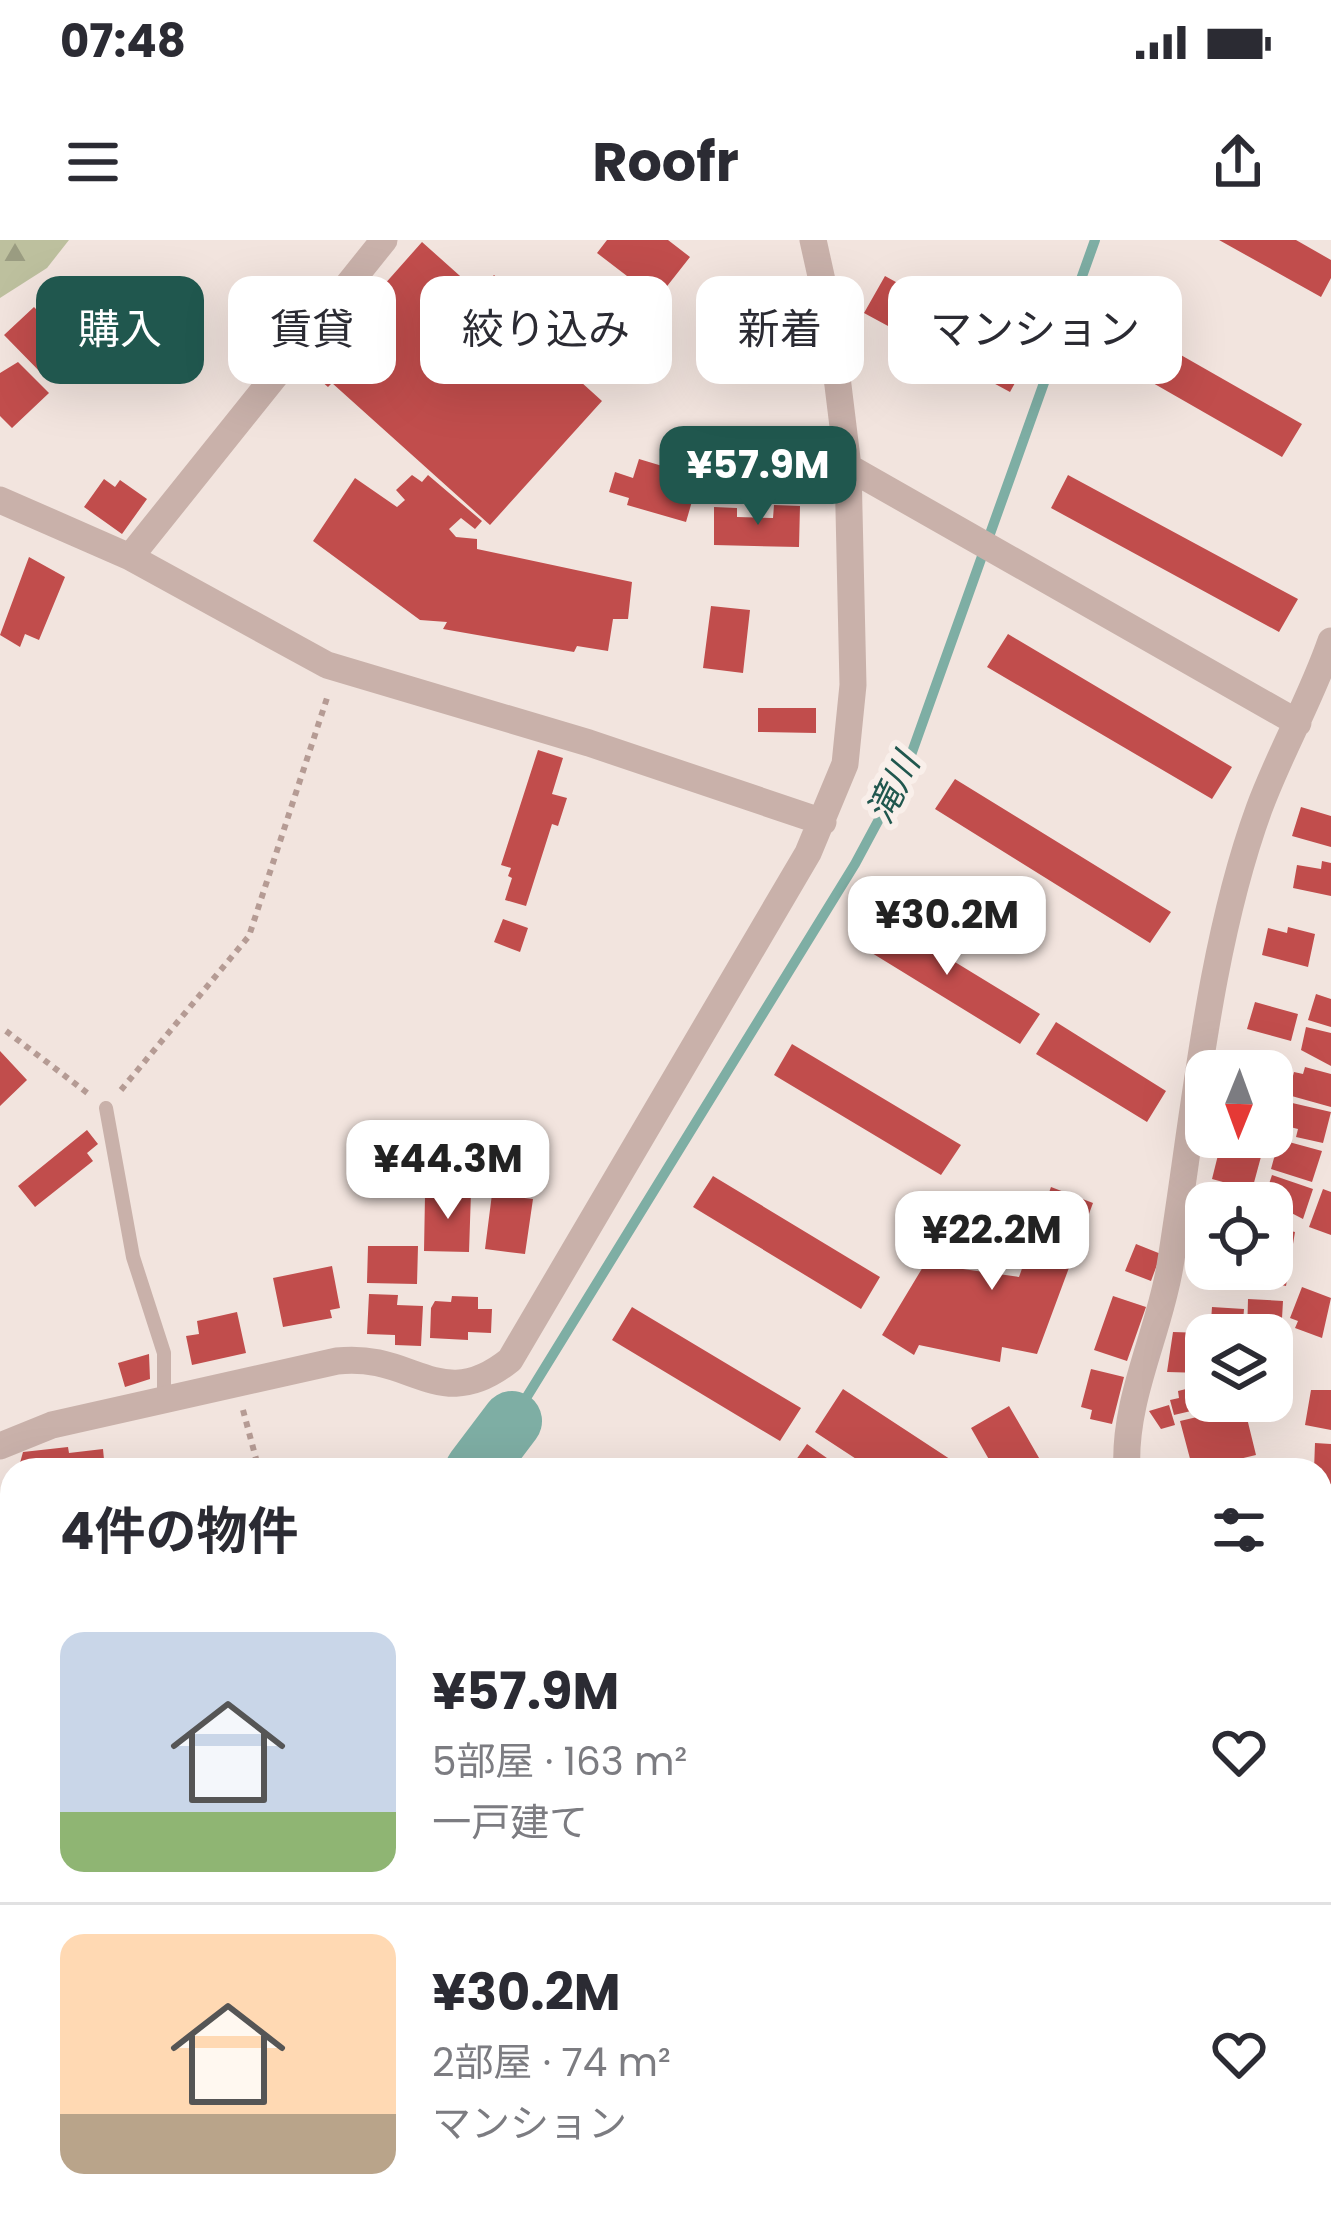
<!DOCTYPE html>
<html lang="ja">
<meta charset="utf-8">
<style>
:root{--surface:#fff;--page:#f7f7f7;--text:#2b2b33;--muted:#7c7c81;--line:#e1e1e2;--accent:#20574e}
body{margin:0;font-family:Poppins,"Noto Sans JP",sans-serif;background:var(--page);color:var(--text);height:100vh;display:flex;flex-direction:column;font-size:45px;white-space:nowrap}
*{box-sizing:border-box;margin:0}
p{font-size:39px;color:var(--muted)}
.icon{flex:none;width:66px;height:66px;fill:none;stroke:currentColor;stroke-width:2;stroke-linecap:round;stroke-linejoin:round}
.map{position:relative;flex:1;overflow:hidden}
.drawer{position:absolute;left:0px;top:1218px;width:1332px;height:768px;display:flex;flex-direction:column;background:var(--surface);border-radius:36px 36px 0 0;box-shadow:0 12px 48px #0002}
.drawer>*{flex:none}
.hud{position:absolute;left:36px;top:36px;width:1260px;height:108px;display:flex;gap:24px}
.needle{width:78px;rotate:181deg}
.tools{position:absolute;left:1185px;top:810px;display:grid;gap:24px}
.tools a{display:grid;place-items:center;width:108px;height:108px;border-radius:24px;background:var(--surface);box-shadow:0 12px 48px #0002;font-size:60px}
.price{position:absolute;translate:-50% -102px;padding:0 27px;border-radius:24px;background:#fff;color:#222;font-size:39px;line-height:78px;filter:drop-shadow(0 3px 6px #0008)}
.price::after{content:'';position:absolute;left:50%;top:72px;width:36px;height:27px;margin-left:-18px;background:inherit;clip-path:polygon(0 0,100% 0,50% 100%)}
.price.selected{background:var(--accent);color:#fff}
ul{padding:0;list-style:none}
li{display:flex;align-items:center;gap:36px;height:300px;padding:0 60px}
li+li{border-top:3px solid var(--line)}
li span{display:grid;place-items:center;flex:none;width:336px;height:240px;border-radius:24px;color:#555}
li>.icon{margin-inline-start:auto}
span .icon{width:144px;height:144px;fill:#fffc;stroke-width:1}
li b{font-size:51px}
h2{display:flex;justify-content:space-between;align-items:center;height:144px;padding:0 60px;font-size:51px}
.chip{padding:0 42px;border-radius:24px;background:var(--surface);box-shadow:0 12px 48px #0002;font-size:42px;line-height:108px}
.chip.selected{background:var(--accent);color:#fff}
.status{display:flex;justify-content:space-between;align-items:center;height:84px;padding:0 60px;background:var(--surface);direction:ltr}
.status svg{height:33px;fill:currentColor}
header{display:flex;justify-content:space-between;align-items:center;height:156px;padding:0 60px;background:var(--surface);font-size:54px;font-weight:700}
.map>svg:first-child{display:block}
.forest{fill:url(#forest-firs)}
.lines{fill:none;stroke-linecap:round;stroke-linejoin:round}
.stream{stroke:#7eaea4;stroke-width:10}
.river{stroke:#7eaea4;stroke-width:60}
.building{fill:#c14d4c}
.path{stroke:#b59b94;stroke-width:6;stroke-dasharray:6 6;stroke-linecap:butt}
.lane{stroke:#c9b1aa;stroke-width:14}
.street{stroke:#c9b1aa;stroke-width:27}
.highway{stroke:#584241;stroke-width:36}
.labels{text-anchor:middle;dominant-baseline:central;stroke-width:12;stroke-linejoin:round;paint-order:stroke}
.water-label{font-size:36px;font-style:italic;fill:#20574e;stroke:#f9efea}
</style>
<div class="status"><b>07:48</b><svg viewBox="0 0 49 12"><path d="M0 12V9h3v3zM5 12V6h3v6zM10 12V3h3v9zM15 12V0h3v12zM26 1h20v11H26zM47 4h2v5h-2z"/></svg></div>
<header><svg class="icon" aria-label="menu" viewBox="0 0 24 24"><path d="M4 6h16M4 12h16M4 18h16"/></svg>Roofr<svg class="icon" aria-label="share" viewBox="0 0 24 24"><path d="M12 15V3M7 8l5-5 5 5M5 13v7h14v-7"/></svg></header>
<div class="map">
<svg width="1331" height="1986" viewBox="0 0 1331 1986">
<defs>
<pattern id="forest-firs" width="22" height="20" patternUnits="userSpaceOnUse" patternTransform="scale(3)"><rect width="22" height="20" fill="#bdc09e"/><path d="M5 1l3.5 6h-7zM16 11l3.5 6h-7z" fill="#9a9c81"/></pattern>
</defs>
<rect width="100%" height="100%" fill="#f2e4de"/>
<!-- forest -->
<path class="forest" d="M0,0H69L47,28L0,58Z"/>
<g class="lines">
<!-- stream -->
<path class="stream" d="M512,1181L855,624L906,529L1095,0
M1129,1986V1974"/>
<!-- river -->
<path class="river" d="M475,1230L512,1181
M0,1436L12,1435"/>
</g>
<!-- building -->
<path class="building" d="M607,0H668L690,17L657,59L597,13Z
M1219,0H1296L1331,20V38L1321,57Z
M422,2L478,52L494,35L564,96L549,113L602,161L490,285L332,143L328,147L313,134L317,130L312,126Z
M885,36L1030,116L1010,152L864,73Z
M34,67L76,111L47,139L4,95Z
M1130,86L1302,184L1282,217L1111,119Z
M18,122L49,153L12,188L0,176V133Z
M747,205H798L797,250L740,248V236H746Z
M639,219L699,237L686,282L627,265L629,258L609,252L615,232L633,238Z
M412,235L422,242L428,235L482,281L475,289L461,278L449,289L456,297L477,299V309L632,342L628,379H613L608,411L577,406L574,412L443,389L447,382L420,380L313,301L355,238L397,267L405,260L396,250Z
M1068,235L1298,359L1279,392L1051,268Z
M104,239L115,247L120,240L147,259L122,294L84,267Z
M774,265L800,266L799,307L714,305V267L737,268V277L773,278Z
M29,317L65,337L39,400L25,394L20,407L0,395Z
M711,366L750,370L743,433L703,428Z
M1008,394L1232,527L1212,559L987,427Z
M758,468H816V493L758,492Z
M538,510L563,518L552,554L567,558L558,586L552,584L526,666L505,660L512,638L508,636L511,628L501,625Z
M955,539L1171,672L1150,703L935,569Z
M1301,567L1331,576V607L1292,596Z
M1322,621L1331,623V656L1293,648L1297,625L1321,629Z
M873,672L1040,774L1020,804L854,702Z
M503,679L528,688L520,712L494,702Z
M1288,687L1315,694L1308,727L1262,715L1268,688L1287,693Z
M1316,754L1331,759V787L1308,780Z
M1255,762L1298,774L1291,801L1247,789Z
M1056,782L1166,851L1147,882L1036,814Z
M1306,787L1331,793V826L1301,810Z
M792,804L961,905L941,935L774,835Z
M0,811L27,840L0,866Z
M1305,827L1331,834V867L1288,855L1294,832L1303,834Z
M1288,862L1331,872L1323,903L1296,897L1298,889L1282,885Z
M87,890L98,904L87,913L93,921L35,967L18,946Z
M1289,902L1322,911L1312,942L1271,929L1277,907L1287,910Z
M1220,907L1262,913L1252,950L1212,939Z
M1272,935L1313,949L1303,979L1264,959Z
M713,936L880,1037L861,1069L693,967Z
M1051,947L1093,963L1037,1114L1002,1107L1000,1122L919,1105L914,1115L882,1095L938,1002L968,1020L963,1029L1019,1037Z
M1323,949L1331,952V995L1309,987Z
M445,951L471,952L469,1012L424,1011L425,956H444Z
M492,954L533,959L525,1014L485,1009Z
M1282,989L1295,992L1286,1046L1266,1042Z
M1136,1004L1161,1014L1151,1041L1125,1031Z
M368,1006H418L417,1044L367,1043Z
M1198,1016H1206V1029H1252L1251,1041L1197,1039Z
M332,1026L340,1068L330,1070L332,1078L283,1087L273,1038Z
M1302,1047L1331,1058L1322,1098L1295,1088L1298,1081L1290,1078Z
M369,1054L398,1055L397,1065L423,1066L421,1106L395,1105V1095L367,1094Z
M452,1056L478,1057V1069H492L491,1093L468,1092V1100L430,1098L431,1068L435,1061L451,1062Z
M1113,1056L1146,1067L1127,1121L1094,1110Z
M1248,1059L1283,1061L1281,1096L1247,1095Z
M632,1067L801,1168L780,1201L612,1100Z
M1212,1067L1244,1069L1242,1095H1210Z
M237,1072L246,1113L192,1125L186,1096L199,1094L197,1081Z
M1173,1092L1205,1093L1203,1133L1167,1132Z
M149,1114L150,1139L125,1147L118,1123Z
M1091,1129L1124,1137L1112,1184L1090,1179L1092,1170L1081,1167Z
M1206,1144V1161L1225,1163L1174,1175L1170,1160L1179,1158L1178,1151Z
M843,1149L959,1225L956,1230H873L815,1192Z
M1311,1150H1331V1190L1305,1185Z
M1169,1165L1175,1185L1161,1189L1149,1171Z
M1009,1166L1046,1230H995L971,1188Z
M1244,1166L1256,1215L1193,1230L1180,1181Z
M1315,1203L1331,1204V1244L1320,1243V1230H1314Z
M807,1204L834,1223L830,1230H789Z
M68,1207L69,1213L103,1209L105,1230H18L23,1212Z
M0,1282L12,1301V1319L0,1326Z
M1320,1797L1331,1802V1836L1320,1831Z
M56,1974H82L96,1986H57L51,1981Z
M236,1974H258L270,1986H224Z
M317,1974H345L349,1977L340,1986H305Z
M424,1974H436L449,1986H405Z
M483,1974H523L532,1983L495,1986Z
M667,1974H712L715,1976L707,1986H658Z
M966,1974H1010V1986L966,1984Z
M1051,1974H1116V1986H1051Z
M1138,1979L1211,1980V1986H1138Z"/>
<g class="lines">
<!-- path -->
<path class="path" d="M6,791L90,855
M121,850L249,696L328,455
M243,1170L259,1230"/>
<!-- lane -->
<path class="lane" d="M106,868L133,1017L164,1113V1159
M1320,1258L1331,1259"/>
<!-- street -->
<path class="street" d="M848,227L1298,483
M0,260L130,317L327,425L589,503L823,582
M130,317L384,0
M0,1206L52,1185L337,1121C413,1112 440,1176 510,1120L808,613L845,524L853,445L848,227L829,72L813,0
M1127,1230C1123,1160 1159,1094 1170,1026C1194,879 1208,709 1259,569C1280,512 1311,459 1331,401
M1320,1381L1331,1378
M461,1974L474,1986
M579,1974L596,1986
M14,1986L23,1974
M130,1986L138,1974
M545,1986L553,1974
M1025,1986V1974
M1232,1986L1234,1974"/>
<!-- highway -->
<path class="highway" d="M1323,1986L1331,1972"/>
</g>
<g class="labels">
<!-- water labels -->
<g class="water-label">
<text transform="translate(893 548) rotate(-64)">滝川</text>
</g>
</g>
</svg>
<div class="tools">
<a><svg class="needle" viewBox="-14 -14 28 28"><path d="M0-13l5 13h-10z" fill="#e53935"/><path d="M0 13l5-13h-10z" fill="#7c7c81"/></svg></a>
<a><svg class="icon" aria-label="locate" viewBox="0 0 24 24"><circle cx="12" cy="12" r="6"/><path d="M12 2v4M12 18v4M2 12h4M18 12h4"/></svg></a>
<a><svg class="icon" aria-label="layers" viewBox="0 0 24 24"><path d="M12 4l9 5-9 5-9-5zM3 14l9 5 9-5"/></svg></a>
</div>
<b class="price selected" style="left:758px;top:288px">¥57.9M</b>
<b class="price" style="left:947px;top:738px">¥30.2M</b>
<b class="price" style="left:448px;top:982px">¥44.3M</b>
<b class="price" style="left:992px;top:1053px">¥22.2M</b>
<div class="hud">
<a class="chip selected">購入</a>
<a class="chip">賃貸</a>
<a class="chip">絞り込み</a>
<a class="chip">新着</a>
<a class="chip">マンション</a>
</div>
<section class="drawer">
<h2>4件の物件<svg class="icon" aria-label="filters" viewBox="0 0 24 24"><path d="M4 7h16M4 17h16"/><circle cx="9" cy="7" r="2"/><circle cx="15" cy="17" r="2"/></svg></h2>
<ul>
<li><span style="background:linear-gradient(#c9d6e8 75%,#8fb573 0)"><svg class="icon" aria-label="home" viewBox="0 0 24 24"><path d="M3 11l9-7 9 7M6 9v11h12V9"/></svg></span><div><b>¥57.9M</b><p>5部屋 · 163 m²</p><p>一戸建て</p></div><svg class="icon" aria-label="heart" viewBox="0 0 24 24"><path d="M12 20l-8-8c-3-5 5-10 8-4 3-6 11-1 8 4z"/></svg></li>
<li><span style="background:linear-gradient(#ffd9b3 75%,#b9a48a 0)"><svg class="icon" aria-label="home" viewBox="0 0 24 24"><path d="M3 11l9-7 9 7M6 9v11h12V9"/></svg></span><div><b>¥30.2M</b><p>2部屋 · 74 m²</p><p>マンション</p></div><svg class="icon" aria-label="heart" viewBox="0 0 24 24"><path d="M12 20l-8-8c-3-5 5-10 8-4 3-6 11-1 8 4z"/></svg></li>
</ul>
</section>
</div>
